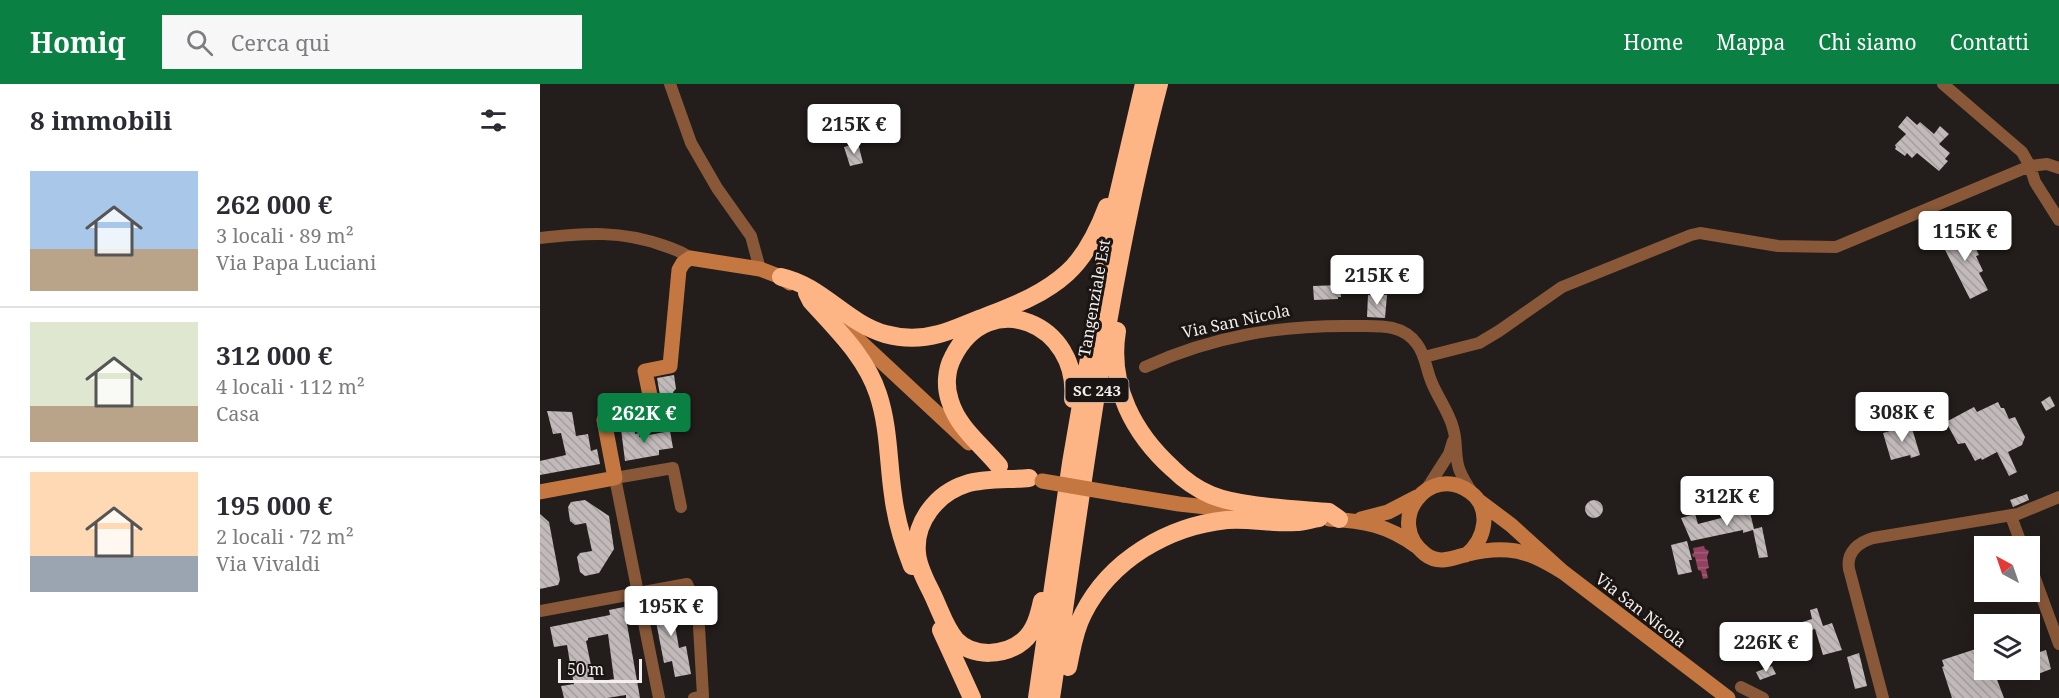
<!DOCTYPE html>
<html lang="it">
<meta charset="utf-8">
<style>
:root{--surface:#fff;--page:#f7f7f7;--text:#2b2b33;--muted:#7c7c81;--line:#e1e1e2;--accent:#0b8043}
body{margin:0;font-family:"Noto Serif",serif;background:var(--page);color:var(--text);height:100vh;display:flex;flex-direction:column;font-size:22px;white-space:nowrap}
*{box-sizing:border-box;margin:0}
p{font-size:20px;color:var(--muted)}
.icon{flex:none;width:33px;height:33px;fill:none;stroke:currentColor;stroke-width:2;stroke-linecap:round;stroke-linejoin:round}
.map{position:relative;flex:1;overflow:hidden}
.panel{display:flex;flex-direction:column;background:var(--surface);width:540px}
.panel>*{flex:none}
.needle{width:39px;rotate:320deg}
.buttons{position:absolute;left:1434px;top:452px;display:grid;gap:12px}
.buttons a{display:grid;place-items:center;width:66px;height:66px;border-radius:0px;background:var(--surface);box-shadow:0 6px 24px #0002;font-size:30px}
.scale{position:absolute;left:18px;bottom:15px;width:84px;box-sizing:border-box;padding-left:6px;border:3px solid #f4efee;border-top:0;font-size:16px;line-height:21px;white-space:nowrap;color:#f4efee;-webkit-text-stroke:4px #1a1412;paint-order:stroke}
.price{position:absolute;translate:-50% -51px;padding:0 14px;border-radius:6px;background:#fff;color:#222;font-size:20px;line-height:39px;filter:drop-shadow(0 2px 3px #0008)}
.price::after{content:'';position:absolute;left:50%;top:36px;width:18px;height:14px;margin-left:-9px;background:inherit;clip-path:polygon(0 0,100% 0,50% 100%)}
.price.active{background:var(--accent);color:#fff}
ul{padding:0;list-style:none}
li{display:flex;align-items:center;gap:18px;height:150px;padding:0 30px}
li+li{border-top:2px solid var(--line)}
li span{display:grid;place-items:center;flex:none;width:168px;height:120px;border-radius:0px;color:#555}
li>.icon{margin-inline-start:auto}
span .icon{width:72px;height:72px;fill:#fffc;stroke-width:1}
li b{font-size:26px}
h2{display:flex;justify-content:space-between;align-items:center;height:72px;padding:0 30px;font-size:26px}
header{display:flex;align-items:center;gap:36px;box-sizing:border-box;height:84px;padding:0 30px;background:var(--accent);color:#fff}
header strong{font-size:28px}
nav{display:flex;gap:33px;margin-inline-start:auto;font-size:21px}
.search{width:420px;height:54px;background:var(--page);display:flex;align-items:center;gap:15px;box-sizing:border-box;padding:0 21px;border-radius:0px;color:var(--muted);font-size:22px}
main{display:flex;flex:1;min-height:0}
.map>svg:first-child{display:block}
.water{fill:url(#water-rules)}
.building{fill:url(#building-back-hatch);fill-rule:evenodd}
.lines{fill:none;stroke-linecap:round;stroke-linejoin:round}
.street{stroke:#885838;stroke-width:12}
.secondary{stroke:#c47741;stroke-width:15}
.highway{stroke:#feb586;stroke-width:18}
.secondary-bridge{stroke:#c47741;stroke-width:15}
.labels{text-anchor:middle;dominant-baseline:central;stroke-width:6;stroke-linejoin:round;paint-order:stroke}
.shield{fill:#1a1412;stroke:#b3adac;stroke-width:1.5}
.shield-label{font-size:15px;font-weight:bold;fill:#f4efee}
.street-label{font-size:16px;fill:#f4efee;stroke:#1a1412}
</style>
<header>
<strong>Homiq</strong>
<div class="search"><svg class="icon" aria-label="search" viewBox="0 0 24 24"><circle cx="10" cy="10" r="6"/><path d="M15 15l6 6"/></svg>Cerca qui</div>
<nav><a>Home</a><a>Mappa</a><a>Chi siamo</a><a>Contatti</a></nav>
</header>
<main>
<section class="panel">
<h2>8 immobili<svg class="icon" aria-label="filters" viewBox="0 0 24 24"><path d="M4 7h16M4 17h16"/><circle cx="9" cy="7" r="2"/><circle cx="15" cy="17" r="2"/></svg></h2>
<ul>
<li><span style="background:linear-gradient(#a9c7e8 65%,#b9a48a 0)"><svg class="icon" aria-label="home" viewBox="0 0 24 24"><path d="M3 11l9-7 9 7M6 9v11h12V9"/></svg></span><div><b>262 000 €</b><p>3 locali · 89 m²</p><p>Via Papa Luciani</p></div></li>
<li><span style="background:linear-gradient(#dfe7d0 70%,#b9a48a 0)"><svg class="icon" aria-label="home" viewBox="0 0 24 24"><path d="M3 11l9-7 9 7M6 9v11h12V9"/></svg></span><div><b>312 000 €</b><p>4 locali · 112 m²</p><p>Casa</p></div></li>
<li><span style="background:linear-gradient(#ffd9b3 70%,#9aa5b1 0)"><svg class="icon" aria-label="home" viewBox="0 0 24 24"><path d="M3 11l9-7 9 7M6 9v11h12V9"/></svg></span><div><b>195 000 €</b><p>2 locali · 72 m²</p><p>Via Vivaldi</p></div></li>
</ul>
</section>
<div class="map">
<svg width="1519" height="614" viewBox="0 0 1519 614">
<defs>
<pattern id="water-rules" width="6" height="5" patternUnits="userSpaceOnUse" patternTransform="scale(1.5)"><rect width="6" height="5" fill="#924161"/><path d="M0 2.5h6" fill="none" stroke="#a25d78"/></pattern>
<pattern id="building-back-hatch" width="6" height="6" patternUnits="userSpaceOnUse" patternTransform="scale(1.5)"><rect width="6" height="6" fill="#c2baba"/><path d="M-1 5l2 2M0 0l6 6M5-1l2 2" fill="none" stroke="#a49e9d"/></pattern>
</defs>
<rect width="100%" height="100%" fill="#231d1b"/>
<!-- water -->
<path class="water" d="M1164,462L1165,465L1169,467L1167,473L1169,484L1166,485L1168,494L1163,495L1161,487L1158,486L1155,473H1153L1152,470L1154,469L1153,464Z"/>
<!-- building -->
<path class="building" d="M1367,32L1377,41L1380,38L1394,50L1400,42L1409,50L1399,60L1410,69L1405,75L1408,77L1399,87L1377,69L1372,74L1367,69L1365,72L1355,65L1356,63L1355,61L1366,50L1358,43Z
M318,59L323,79L310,82L304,63Z
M1418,146L1422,154L1429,150L1439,171L1436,172L1443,187L1439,189L1448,206L1430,215L1399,154Z
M800,201L801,213H798V215L774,216L773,202Z
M836,210L847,211L845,234L827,233L828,211L836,212Z
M134,291L136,305L133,308L137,326L123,329L117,294Z
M1510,312L1515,322L1506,327L1501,318Z
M1458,318L1461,324H1464L1469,335L1475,333L1485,353L1482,361L1468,368L1477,388L1469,392L1457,368L1442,376L1441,374L1435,377L1425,359L1418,360L1406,338L1434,323L1437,328Z
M7,327L32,328L36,352L48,350L51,367L57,365L60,380L0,391V377L26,371L21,349L13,350Z
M1371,341L1380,371L1371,374L1370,371L1351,376L1343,349Z
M94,343L95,350L99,349V353L130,347L133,364L119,366V371L85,377L81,345Z
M1487,410L1489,416L1473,423L1470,416Z
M45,416L69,432L74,465L59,489L45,492L40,488L37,473L40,469L52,467L46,439L35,441L30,437L28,423L31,418Z
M1207,416L1214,445L1222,443L1228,473L1219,474L1213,446L1203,449V446L1151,457L1141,434L1155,430L1158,440L1189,432V430L1199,428L1197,419Z
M1045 425a9 9 0 1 1 18 0a9 9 0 1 1-18 0Z
M0,430L9,438L20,496L18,501L0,505Z
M1147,457L1152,476H1149L1152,488L1138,491L1131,461Z
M137,514L140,528L133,530L139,564L146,562L151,590L135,593L132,577L124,579L113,522L122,520V517Z
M84,523L100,614H86V611L67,614H24L21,602L34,600L31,585L27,561L14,563L10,543L70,531L69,526ZM68,550L74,595L57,598L56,596H54L46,557L48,556V554Z
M1277,524L1283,542L1292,539L1302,566L1283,571L1275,545L1240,555L1237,546L1272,535L1270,526Z
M1442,563L1444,585H1453L1464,614H1412L1402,583L1404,582L1402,576Z
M1506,566L1511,585L1498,590L1496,584L1490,586V571Z
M1319,569L1327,602L1315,605L1307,573Z
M1232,582L1236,590L1220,596L1216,588Z"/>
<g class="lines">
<!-- street -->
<path class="street" d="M130,0L151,59L177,104L211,152L220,185
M1403,0L1482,68L1490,82L1507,80L1519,84
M0,154C45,149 81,146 125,162C134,165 143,168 150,174
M884,273L939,259L959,247L1022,203L1151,151L1160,149L1238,162L1296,163L1490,82L1495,98L1519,136
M605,283C673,252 740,241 814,242C837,242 862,239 877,260C886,272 886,286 892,299C898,314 909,328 913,344C917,356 915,369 918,381C920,391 927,400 932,409
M886,406L909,370L913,357
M1471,432L1482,462
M1490,481L1519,560
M0,527L147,500L158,525L163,612L154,614
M1201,603L1223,614
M119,614L75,394L133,384L141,423
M1343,614L1309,485C1306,468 1319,458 1333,454L1478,430L1519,413"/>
<!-- secondary -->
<path class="secondary" d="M297,236L429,359
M0,408L75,394L64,336L113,326L105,287L130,282L139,186L143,179L150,174L220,185L241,193L250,199
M584,411L639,420L712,428
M939,417L971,441L1023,488L1188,614
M789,435C824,437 847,441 876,462
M821,435L848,428L877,413
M926,471C946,455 952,424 930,408C890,378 843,437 885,470C899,481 912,474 928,470C940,467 955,465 968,466C988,467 1006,478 1023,488"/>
<!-- highway -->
<path class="highway" d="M241,193C282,202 306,239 345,250C363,255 381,255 399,250C414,246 428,239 442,234C472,222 503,211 527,189C546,172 558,147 567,123
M267,209L271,217C297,246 326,273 338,310C349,343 348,377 353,411C356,436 363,459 372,482
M577,247C568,302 594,350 633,385C644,396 657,405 671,411C700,423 756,425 789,428L799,435
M459,382C442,361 418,344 410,317C405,303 406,286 413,273C449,201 540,240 533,315
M489,394C469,396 445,394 426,400C397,409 374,438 377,469C378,485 389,502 395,516C401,529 406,545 416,556C433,574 465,572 483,557C495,547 499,531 502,517
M401,546L432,614
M528,583C532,565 534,547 543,530C570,476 628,442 687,436C710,434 733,440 756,438C764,438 771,435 779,434
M497,614L531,379L575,124L604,0
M511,614C542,409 566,201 619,0"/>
<!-- secondary-bridge -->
<path class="secondary-bridge" d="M502,397L584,411"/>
</g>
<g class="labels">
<!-- shield labels -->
<rect class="shield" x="525.5" y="294" width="63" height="24" rx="4.5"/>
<g class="shield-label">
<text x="557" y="306">SC 243</text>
</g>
<!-- street labels -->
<g class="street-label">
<text transform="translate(554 214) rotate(-80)">Tangenziale Est</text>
<text transform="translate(696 237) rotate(-12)">Via San Nicola</text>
<text transform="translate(1101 526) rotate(38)">Via San Nicola</text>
</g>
</g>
</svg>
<div class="buttons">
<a><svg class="needle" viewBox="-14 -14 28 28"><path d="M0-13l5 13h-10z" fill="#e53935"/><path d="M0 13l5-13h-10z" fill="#7c7c81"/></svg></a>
<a><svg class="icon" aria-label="layers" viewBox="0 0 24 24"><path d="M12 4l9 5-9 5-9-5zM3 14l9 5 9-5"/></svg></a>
</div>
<div class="scale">50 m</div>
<b class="price" style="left:314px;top:71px">215K €</b>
<b class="price" style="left:1425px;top:178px">115K €</b>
<b class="price" style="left:837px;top:222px">215K €</b>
<b class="price" style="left:1362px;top:359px">308K €</b>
<b class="price active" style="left:104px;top:360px">262K €</b>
<b class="price" style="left:1187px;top:443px">312K €</b>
<b class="price" style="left:131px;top:553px">195K €</b>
<b class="price" style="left:1226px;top:589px">226K €</b>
</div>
</main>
